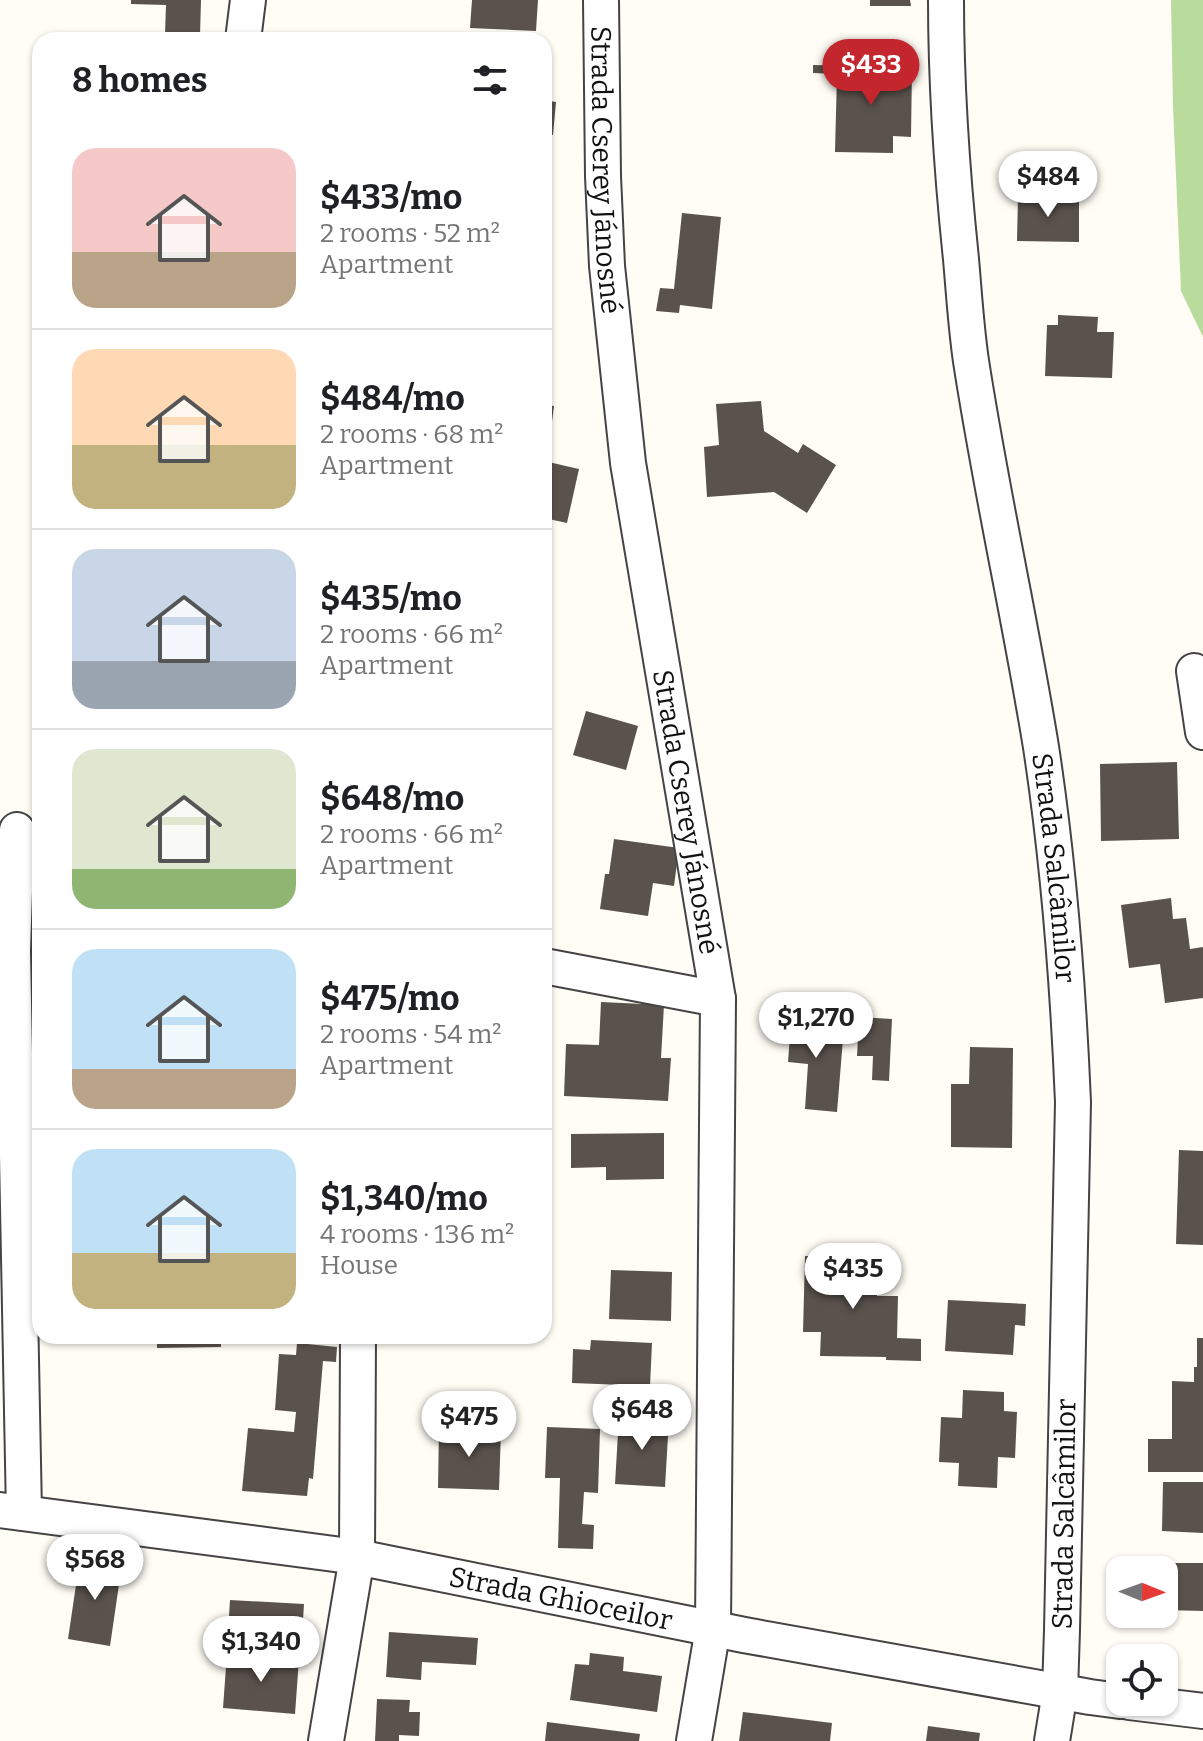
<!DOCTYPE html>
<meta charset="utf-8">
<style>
:root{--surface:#fff;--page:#f6f6f6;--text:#202124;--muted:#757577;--line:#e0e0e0;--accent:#c4262e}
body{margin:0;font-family:Bitter,serif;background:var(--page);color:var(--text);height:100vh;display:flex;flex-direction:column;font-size:30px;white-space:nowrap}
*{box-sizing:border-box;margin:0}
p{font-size:26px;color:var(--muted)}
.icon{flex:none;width:44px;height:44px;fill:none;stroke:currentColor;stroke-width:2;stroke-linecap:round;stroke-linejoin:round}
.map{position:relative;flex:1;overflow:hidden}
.details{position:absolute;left:32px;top:32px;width:520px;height:1312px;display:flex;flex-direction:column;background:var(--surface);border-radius:24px;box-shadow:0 2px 6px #0004}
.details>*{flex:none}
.needle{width:52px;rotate:91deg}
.controls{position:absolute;left:1106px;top:1556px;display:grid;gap:16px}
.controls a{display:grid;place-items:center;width:72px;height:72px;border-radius:16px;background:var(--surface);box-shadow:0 2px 6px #0004;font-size:40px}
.price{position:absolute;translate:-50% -68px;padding:0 18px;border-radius:28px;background:#fff;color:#222;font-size:26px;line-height:52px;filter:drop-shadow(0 2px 4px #0008)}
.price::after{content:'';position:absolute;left:50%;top:48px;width:24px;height:18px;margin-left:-12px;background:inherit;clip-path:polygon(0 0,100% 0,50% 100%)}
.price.active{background:var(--accent);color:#fff}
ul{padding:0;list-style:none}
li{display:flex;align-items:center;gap:24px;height:200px;padding:0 40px}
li+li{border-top:2px solid var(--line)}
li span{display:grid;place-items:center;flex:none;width:224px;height:160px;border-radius:24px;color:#555}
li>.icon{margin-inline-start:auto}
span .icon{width:96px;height:96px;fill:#fffc;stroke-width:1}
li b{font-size:34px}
h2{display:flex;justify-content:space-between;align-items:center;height:96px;padding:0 40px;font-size:34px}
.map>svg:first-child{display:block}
.forest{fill:#b9dc9c}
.building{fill:#5a524d}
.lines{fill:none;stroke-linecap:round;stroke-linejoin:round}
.minor-casing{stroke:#444;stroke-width:38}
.minor{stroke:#fff;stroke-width:34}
.labels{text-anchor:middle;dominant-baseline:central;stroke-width:8;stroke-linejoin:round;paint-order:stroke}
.street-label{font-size:28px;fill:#111;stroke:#fff}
</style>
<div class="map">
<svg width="1203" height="1741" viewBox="0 0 1203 1741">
<rect width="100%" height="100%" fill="#fffdf5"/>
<!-- forest -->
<path class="forest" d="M1171,0H1203V337L1181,291L1173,106Z"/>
<!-- building -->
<path class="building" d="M131,0H201L200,35L165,34L166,5L131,4Z
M472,0H538L536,31L470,28Z
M870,0H910L911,6H870Z
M813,65L912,67L911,137L893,136V153L835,152L837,74L813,73Z
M544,100L556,102L553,135L544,134Z
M1018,196L1079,197V242L1017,241Z
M682,213L721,217L712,309L680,305L679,313L656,311L660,288L674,289Z
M1058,315L1098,317L1097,332H1114L1112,378L1045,376L1047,325H1058Z
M761,401L764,431L798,453L803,444L836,465L807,513L774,492L707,497L704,447L719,445L716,404Z
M544,405L554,406L548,453L544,452Z
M544,461L579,469L567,523L544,518Z
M586,711L638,726L626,770L573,755Z
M1177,762L1179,839L1101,841L1100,764Z
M614,839L679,848L674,886L653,883L648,916L600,909L605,874H609Z
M1171,898L1173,919L1186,918L1190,949L1203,947V998L1165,1003L1160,964L1129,968L1121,905Z
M601,1002L664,1005L661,1058H671L668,1101L564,1096L566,1044L599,1045Z
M859,1017L892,1019L889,1081L872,1080L873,1056H857Z
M767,1021L844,1027L837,1112L805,1109L808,1064L788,1062L790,1035L765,1033Z
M970,1047L1013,1048L1012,1148L951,1147V1084H969Z
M664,1133V1179L606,1180V1167L571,1168V1134Z
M1179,1150L1203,1151V1245L1176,1244Z
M805,1256L878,1258L877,1296H898L897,1338L921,1339V1361L886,1360V1357L820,1356L821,1332H803Z
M611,1270L672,1272L671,1321L609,1319Z
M948,1300L1026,1304L1025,1326L1015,1325L1013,1355L945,1351Z
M157,1336H221V1347L157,1348Z
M1197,1338H1203V1472H1148V1439H1172V1381L1194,1382V1367H1197Z
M591,1340L652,1343L650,1386L572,1383L573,1349L590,1350Z
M297,1343L337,1347L336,1362L323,1361L313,1479L309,1478L307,1496L242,1491L248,1428L294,1432L296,1412L275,1410L279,1354L296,1355Z
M963,1390L1004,1392V1411L1017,1412L1015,1458L998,1457L997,1488L958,1486L959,1463L939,1462L941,1417L962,1418Z
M619,1416L669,1419L665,1487L615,1484Z
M547,1427L600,1429L598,1493L584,1492L582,1524L594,1525L593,1549L558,1548L560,1478H545Z
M439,1428L501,1430L499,1490L438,1488Z
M1163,1482H1203V1533L1162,1531Z
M80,1558L122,1564L110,1646L68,1639Z
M1147,1563H1203V1611L1164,1610V1570H1147Z
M230,1600L304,1604L301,1652L227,1647Z
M389,1632L478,1638L476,1665L422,1662L421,1680L386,1677Z
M227,1653L299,1659L295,1714L223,1708Z
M590,1653L624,1657L623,1671L662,1676L657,1712L570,1700L575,1664L589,1665Z
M377,1699L410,1700L409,1712H420L419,1736L399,1735V1741H375Z
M743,1712L832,1723L830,1741H739Z
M547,1722L640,1734L639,1741H545Z
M928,1726L980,1733L979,1741H926Z"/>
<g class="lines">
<!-- minor casing -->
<g class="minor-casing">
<g id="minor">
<path id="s1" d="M601,0L603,176L607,266L628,463L718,999L713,1628L694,1741"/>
<path id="s2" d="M946,0C946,86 952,173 961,259C964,293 966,327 971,361C991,491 1020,618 1041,747C1059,865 1068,984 1073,1102L1062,1630L1060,1692L1052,1741"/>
<path d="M243,40L248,0"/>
<path d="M1194,671L1203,732"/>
<path d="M17,830L13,951L24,1513"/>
<path d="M544,966L718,999"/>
<path id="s3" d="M0,1510L357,1557L744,1635L1090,1697L1120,1701"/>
<path d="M1129,1702L1203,1711"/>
<path d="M326,1741L357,1557L358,1336"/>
</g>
</g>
<!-- minor -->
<use href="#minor" class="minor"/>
</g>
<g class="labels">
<!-- street labels -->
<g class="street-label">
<text stroke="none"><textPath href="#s1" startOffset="170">Strada Cserey Jánosné</textPath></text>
<text stroke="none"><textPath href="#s1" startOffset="818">Strada Cserey Jánosné</textPath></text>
<text stroke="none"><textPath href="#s2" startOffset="876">Strada Salcâmilor</textPath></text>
<text transform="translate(1064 1514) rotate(-89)">Strada Salcâmilor</text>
<text stroke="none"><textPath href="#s3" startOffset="568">Strada Ghioceilor</textPath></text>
</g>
</g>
</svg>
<div class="controls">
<a><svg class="needle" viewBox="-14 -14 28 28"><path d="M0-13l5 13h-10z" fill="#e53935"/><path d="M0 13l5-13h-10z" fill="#757577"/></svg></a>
<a><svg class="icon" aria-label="locate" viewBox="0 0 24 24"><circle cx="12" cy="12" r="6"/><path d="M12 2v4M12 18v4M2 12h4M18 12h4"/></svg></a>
</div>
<b class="price active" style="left:871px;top:107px">$433</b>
<b class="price" style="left:1048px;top:219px">$484</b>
<b class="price" style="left:816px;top:1060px">$1,270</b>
<b class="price" style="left:853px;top:1311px">$435</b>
<b class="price" style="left:642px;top:1452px">$648</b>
<b class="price" style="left:469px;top:1459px">$475</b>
<b class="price" style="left:95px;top:1602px">$568</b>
<b class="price" style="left:261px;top:1684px">$1,340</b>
<section class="details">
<h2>8 homes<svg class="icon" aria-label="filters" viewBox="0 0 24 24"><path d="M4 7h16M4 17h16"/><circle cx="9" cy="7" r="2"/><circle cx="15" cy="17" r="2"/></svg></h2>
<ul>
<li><span style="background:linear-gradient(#f6c9c9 65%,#b9a48a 0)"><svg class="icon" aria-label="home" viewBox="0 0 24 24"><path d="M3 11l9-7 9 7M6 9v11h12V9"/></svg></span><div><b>$433/mo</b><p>2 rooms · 52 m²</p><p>Apartment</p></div></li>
<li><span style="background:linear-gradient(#ffd9b3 60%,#c2b280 0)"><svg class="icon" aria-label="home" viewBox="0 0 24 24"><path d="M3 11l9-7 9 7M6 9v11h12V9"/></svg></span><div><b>$484/mo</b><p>2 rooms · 68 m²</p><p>Apartment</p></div></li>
<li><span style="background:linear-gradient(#c9d6e8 70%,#9aa5b1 0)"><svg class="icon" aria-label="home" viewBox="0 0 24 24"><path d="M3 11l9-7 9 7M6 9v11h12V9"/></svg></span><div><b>$435/mo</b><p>2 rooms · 66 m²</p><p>Apartment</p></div></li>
<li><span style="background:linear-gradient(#dfe7d0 75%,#8fb573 0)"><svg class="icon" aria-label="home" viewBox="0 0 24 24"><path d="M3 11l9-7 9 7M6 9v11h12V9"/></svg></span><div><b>$648/mo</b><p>2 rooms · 66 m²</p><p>Apartment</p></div></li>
<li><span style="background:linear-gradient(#bfe0f5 75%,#b9a48a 0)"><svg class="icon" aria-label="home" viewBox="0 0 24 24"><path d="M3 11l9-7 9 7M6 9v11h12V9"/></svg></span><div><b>$475/mo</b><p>2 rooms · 54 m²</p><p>Apartment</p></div></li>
<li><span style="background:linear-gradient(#bfe0f5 65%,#c2b280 0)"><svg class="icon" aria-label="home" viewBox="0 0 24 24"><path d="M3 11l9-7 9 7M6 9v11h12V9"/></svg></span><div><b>$1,340/mo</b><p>4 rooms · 136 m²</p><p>House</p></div></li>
</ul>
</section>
</div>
